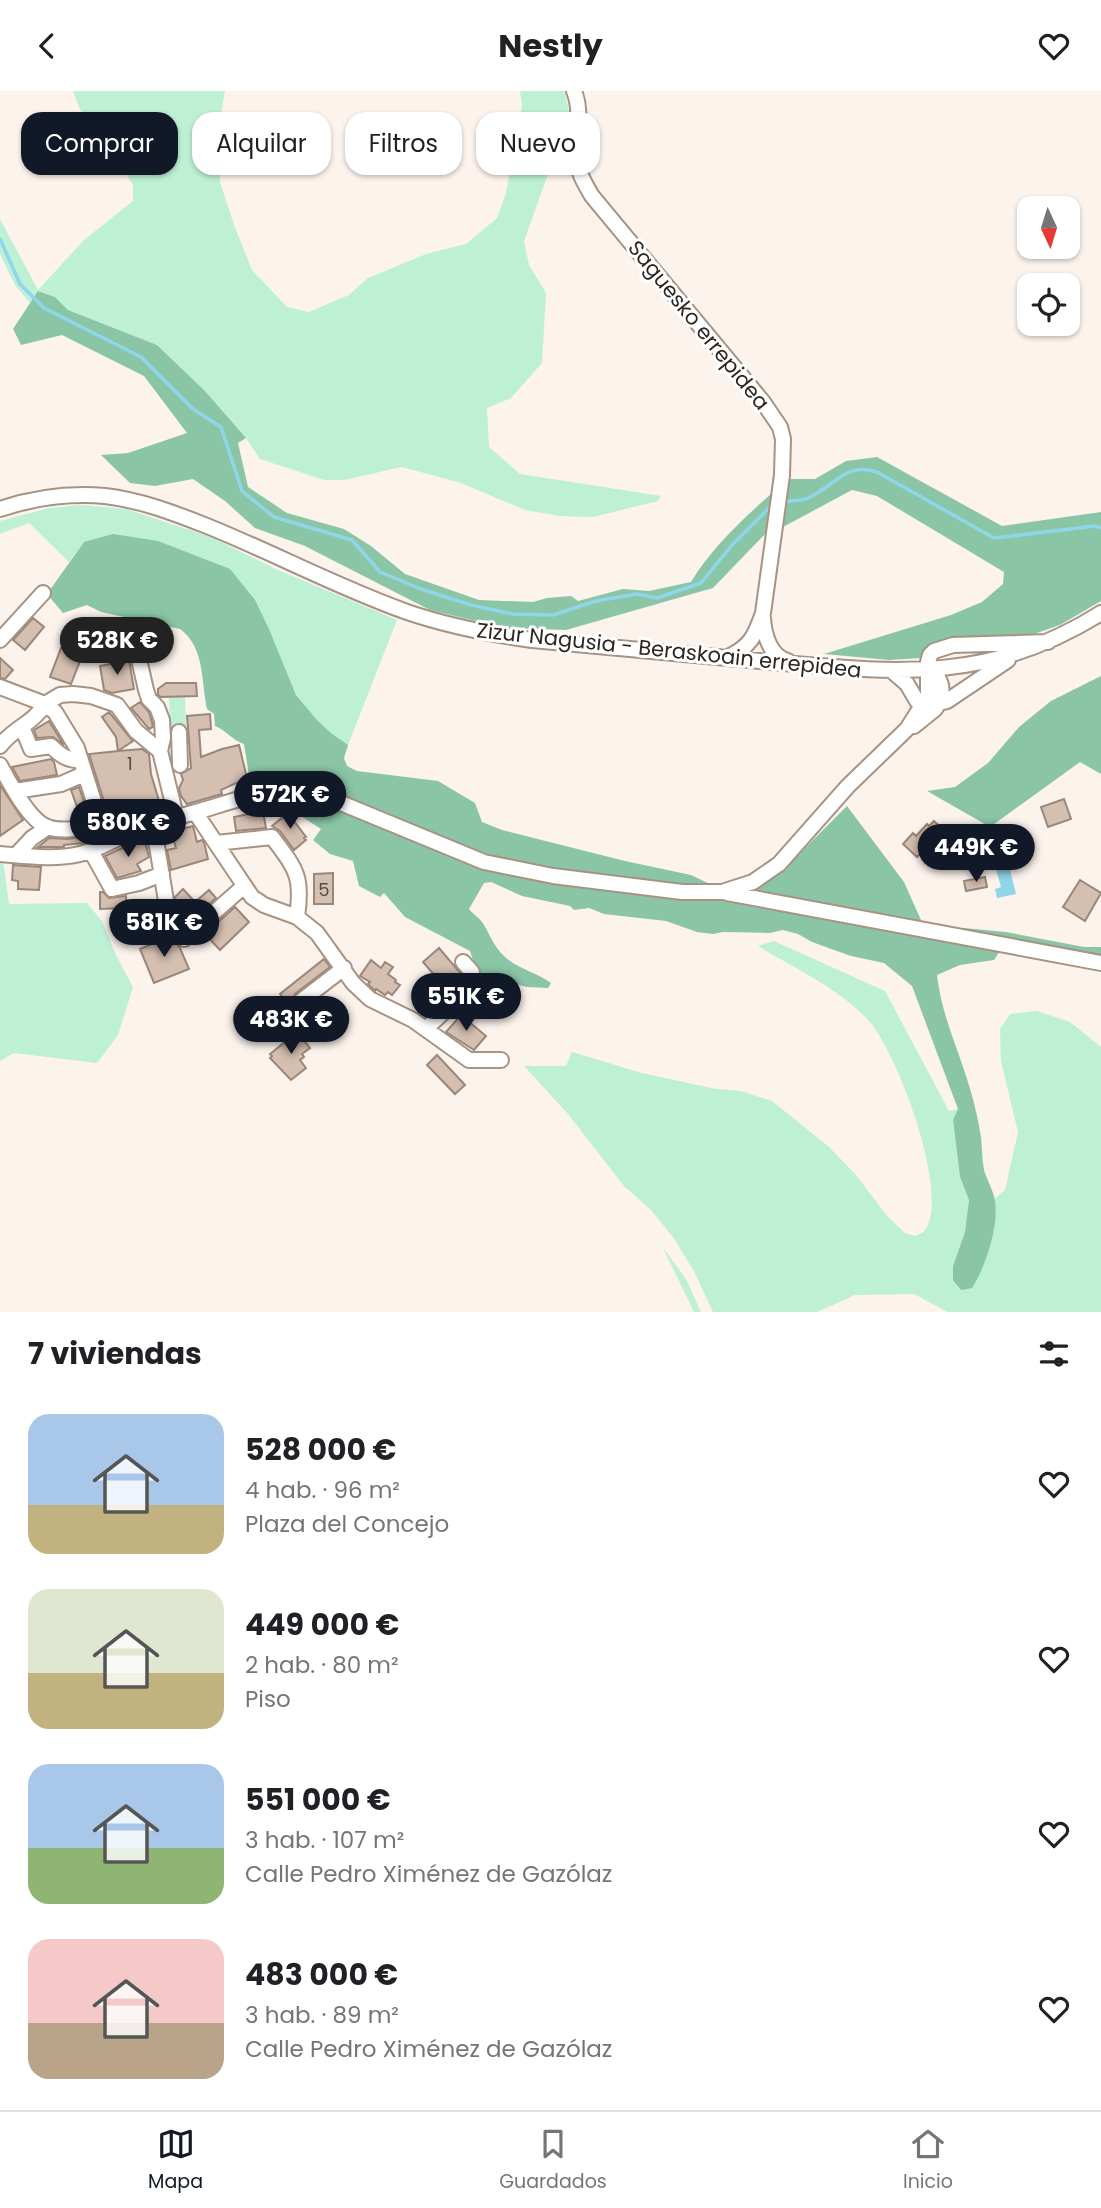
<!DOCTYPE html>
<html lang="es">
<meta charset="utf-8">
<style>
:root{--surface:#fff;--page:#f6f6f6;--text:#202124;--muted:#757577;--line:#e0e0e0;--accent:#111827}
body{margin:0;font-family:Poppins,sans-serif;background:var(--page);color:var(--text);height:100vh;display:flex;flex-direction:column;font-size:26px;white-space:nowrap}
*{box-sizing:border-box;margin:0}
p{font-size:23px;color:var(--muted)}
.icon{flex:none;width:38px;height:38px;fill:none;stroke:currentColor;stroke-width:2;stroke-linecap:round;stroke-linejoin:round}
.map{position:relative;height:1221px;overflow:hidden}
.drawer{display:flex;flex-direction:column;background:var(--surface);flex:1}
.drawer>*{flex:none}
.hud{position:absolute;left:21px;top:21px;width:700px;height:63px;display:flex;gap:14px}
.needle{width:46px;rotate:176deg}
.controls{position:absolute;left:1017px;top:105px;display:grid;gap:14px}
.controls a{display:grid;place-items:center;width:63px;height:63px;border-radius:14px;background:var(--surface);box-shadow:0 2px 5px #0004;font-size:35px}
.price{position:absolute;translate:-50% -60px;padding:0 16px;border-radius:24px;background:var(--accent);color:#fff;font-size:23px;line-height:46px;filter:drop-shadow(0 2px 4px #0008)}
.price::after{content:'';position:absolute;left:50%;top:42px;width:21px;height:16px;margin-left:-10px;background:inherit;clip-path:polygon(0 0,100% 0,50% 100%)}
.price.active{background:#222;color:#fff}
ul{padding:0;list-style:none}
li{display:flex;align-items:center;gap:21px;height:175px;padding:0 28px}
li span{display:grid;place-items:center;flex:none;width:196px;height:140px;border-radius:21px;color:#555}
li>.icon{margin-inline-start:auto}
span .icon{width:84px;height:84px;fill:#fffc;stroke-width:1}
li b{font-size:30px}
h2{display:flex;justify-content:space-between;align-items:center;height:84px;padding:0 28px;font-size:30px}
.pill{padding:0 24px;border-radius:21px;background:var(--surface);box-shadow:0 2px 5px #0004;font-size:24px;line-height:63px}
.pill.active{background:var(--accent);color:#fff}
header{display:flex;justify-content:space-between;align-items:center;height:91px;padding:0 28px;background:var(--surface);font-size:32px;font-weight:700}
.dock{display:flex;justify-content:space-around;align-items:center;height:98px;border-top:2px solid var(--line);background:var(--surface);font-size:19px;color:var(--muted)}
.dock a{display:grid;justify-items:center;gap:4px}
.dock .active{color:var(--accent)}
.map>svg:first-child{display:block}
.green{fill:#bdf0d4}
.forest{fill:#8ac5a6}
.water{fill:#90d6ea}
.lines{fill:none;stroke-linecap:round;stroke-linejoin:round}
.stream{stroke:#90d6ea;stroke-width:3.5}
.building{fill:#d4bfb0;stroke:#9a8779;stroke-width:2}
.minor-casing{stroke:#a69384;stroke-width:18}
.minor{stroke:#fff;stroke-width:14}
.labels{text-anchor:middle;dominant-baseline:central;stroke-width:6;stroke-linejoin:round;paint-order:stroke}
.number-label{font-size:18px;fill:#574c43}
.street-label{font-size:21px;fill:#2d251f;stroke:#fff}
</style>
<header><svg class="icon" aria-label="back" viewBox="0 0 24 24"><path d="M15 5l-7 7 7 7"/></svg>Nestly<svg class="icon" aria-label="heart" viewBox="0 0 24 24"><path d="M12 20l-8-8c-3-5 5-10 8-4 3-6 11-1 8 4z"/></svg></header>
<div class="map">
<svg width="1101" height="1221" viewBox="0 0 1101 1221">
<rect width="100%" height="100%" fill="#fcf3ed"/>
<!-- green -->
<path class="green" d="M73,0H225L219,36L220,91L234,134L252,179L287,216L309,221L349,204L368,187L426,163L466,153L497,127L506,102L522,15L520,0H564L572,32L562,56L557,58L524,150L529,174L546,202L542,272L511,307L487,317L489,356L520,383L661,405L658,410L593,426L560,425L525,419L461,392L402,376L344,389H324L260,368L246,347L205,300L157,254L68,219L55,206L39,200L30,212L15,194L0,163V128L38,199L84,149L133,110V94L104,47L80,18Z
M81,414L126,418L211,446L276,478L397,529L348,654L331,642L317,629L296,604L269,538L84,451L69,471L29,432L0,443V430L49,417Z
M169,606H185L186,640L170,641Z
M0,769H3L9,813L87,812L102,830L117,866L133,896L118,944L97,972L14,962L0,970Z
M774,850L885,900L949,1020L958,1018L953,1030L960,1086L969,1109L965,1141L953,1175L996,1121L995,1107L1005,1099L1018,1041L1001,970L1000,938L1010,923L1037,920L1070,931L1101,956V1221H948L914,1203L855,1204L817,1221H713L694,1180L673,1146L651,1119L624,1095L568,1023L524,975H566L572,961L642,982L716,998L741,1000L772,1010L829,1056L856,1084L887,1125L905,1142L916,1145C919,1143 924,1141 925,1139C951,1103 896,958 868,929C839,897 794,877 758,855Z
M662,1155L686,1188L701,1221H694Z"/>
<!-- forest -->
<path class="forest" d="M38,200L55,206L68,219L157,254L205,300L246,347L238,352L248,396L287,422L344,438L371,455L405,483L479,509L533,511L547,507L571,505L578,510L623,498L649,500L691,491C716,450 753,419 788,388H815L846,370L877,366L1002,435L1101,421V510L1060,534L1031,544L964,546L933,552L921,567L889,569L824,563L951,524L982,511L1003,493L1004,481L877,405L852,399L783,436L767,441L713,497L566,539L505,537L430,519L305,455L255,437L225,410L193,388L155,395L130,392L101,364L128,362L187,342L144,285L62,244L21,254L13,238Z
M113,443L158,450L230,478L255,509L269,538L296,604L317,629L331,642L348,654L344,667L347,675L357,680L438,690L475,712L482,731L502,739L625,770L691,784L714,795L692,796L503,772L309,697L279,693L240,702L238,698L248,691L249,685L244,653C232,649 227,640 215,635L214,623L207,618C201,590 205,556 180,538L101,521L87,514L63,522L47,503L84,451Z
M1101,585V683L1080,671L990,736L927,700L955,696L988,672L1019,636L1051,610Z
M299,708L346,721L461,771L489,780L552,792L679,807H730L1000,860L994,869L960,874L937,884C941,921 956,953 967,988C973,1006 978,1027 981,1046C982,1057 982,1068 984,1079C987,1089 993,1099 995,1109C999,1135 986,1175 972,1197L961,1199L953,1189V1175L965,1141L969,1109L960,1086L953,1029L958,1018L912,895L884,872L851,865L812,851L798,843L783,839L770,842L723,841L713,843L697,841L666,830L604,823L589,817L574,819L570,815L522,805L491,791L484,792L469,818C473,823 481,828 484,834C490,844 494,855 502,863C515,877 536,881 551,892L548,897L527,896L500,889L493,892L491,899L476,878L470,860L405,826L384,802L380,806L359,795L353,770L330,763L313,749L321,738L293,720L263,713L272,709Z
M847,715L904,791L921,829L916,834L747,802L782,780Z
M964,837L1006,841L1084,856H1101V867L957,842Z"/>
<!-- water -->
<path class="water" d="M1009,775L1016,803L997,807L995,798L1001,796L996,778Z"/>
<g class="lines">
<!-- stream -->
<path class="stream" d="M0,148L20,193L44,217L141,266L193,318L221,336L242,400L274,426L352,449L380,481L421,498L471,514L513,523L553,524L596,510L637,503L657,507L701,492L732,454L770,416L774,415
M781,412C791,409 802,410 808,407C834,396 846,370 877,381L994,447L1095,435L1101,437"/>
</g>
<!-- building -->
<path class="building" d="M33,527L44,536L25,559L13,549Z
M145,539L146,555L120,557L119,540Z
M61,557L73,562L71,567L80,570L71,593L50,586Z
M0,567L13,579L5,588L0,587Z
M129,569L134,598L112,602L104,599L100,575Z
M166,592H196L197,605L161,606L158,604V598Z
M140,611L149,621L152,631L153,636L149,638L131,617Z
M109,621L133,650L118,660L142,658L149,663L151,683L162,720L113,739L89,663L118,660L116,646L102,626Z
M210,623L211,638L199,639L201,666L222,658L239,654L247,687L221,699L222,703L187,713L181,705L179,697L183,689L181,683L191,677L187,625Z
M49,630L64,654L53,646L37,647L34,639Z
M51,668L54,671L57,684L20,690L12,676Z
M0,694L23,729L0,745Z
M79,696L89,726L81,727L71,699Z
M1064,708L1071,728L1048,736L1041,716Z
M263,720L266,737L236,740L234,726Z
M288,722L306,746L304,747L306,749L294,759L280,740L272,735Z
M934,730L946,741L933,755L940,771L928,761L923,766L920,763L917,766L903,753L913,742L916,745L927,733L929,735Z
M193,735L197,751L202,749L204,751L208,768L171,779L167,759L176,757L171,741Z
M94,744L95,748L84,752L64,754V756H38L49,747L68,748Z
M144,747L149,766L137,773L141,780L117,787L105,765Z
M13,774L41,776L39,799L18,798V790L12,789Z
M333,782V813H314V783Z
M985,786L987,796L966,800L964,790Z
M1080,789L1101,802L1085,830L1063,816Z
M183,798L195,811L209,799L216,807L187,833L176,813L175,806Z
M100,801H103L109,807L126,805L127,820L125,817L100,818Z
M235,816L249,831L220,859L205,843Z
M171,845L180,857L189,878L154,892L140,858Z
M439,857L462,884L458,891L448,900L423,871Z
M324,868L330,876L295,903L290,915L280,903Z
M371,869L381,877L385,871L393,876L388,883L396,889L395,891L400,894L392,904L388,901L385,904L376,898L375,900L368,893L370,891L360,885Z
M461,924L486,945L474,959L446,941Z
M297,941L310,957L302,963L304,966L300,969L306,977L291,989L270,967L272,965L270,963Z
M437,964L465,994L455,1003L427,974Z"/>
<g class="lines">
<!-- minor casing -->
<g class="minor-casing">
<path id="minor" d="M574,0C583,22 575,45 577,68C578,82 585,93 592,105L763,311L780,336L783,348L782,384L763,522C755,545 750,556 728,566
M0,418C33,407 70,402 105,405C140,409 174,422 207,435C274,462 339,497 407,521C448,535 489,543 532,549C608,556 684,563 760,570C889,581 985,595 1101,522
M763,527C764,543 770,566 788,570
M0,549L43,502
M138,564L146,599L149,608L157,616L162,629L163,647L160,660L176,725
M892,580L907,593L917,610L930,613L939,612C944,598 942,584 927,579
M0,596L45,613L60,604L73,603L91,605L117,614L136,640L160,660
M914,635L935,618L939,612L947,610L1008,569
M22,636L31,658L51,655C60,664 68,670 81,669
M179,641L180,674
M0,655C12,638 34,632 45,613L55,621L77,657L107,752
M0,674C9,691 29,729 47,736C63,742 86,736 102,733
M15,700L61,693L84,683
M195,721L252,806L264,814L297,826L317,842L353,892L370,908L413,929L469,969H501
M150,734L157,755L167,816L184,848L243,796
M216,752L272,746C296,778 303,785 297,826
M91,760L112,798L139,792L162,783
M0,763C26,765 55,769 80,763C98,759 113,749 129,742C151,733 173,727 196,721C251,705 278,691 336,710L484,771L553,785L682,801H722L753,791L779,773L848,695L907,638L928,605V571L930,564L934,560L953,554L1048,551
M17,763L32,747L48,736
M727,802L1101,872
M301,910L344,877
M426,938C438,925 472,899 472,881L463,871"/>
</g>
<!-- minor -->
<use href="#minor" class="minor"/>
</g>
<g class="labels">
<!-- number labels -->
<g class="number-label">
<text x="130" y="672">1</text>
<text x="324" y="798">5</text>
</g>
<!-- street labels -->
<g class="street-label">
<text transform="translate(699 234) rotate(51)">Saguesko errepidea</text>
<text transform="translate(669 559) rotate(6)">Zizur Nagusia - Beraskoain errepidea</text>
</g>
</g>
</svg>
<div class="controls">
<a><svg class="needle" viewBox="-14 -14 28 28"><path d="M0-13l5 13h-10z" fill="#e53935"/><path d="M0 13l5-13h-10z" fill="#757577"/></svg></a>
<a><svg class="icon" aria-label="locate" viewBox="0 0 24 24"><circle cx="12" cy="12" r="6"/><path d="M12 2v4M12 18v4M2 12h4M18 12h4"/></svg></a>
</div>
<b class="price active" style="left:117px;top:586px">528K €</b>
<b class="price" style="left:290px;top:740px">572K €</b>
<b class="price" style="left:128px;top:768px">580K €</b>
<b class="price" style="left:976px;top:793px">449K €</b>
<b class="price" style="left:164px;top:868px">581K €</b>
<b class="price" style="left:466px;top:942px">551K €</b>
<b class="price" style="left:291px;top:965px">483K €</b>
<div class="hud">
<a class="pill active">Comprar</a>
<a class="pill">Alquilar</a>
<a class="pill">Filtros</a>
<a class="pill">Nuevo</a>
</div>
</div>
<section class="drawer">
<h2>7 viviendas<svg class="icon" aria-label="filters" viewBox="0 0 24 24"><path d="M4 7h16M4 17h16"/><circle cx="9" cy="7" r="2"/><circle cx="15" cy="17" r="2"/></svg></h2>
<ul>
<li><span style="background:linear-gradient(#a9c7e8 65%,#c2b280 0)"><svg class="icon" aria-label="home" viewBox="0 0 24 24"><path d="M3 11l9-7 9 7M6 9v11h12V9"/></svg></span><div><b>528 000 €</b><p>4 hab. · 96 m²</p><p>Plaza del Concejo</p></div><svg class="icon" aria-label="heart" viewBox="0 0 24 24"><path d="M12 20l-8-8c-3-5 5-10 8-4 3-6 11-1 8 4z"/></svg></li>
<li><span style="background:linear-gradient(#dfe7d0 60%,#c2b280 0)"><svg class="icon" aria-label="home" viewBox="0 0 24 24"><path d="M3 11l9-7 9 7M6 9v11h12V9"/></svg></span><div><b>449 000 €</b><p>2 hab. · 80 m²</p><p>Piso</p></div><svg class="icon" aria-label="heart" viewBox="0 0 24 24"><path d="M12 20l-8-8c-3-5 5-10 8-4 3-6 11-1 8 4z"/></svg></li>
<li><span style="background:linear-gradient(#a9c7e8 60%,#8fb573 0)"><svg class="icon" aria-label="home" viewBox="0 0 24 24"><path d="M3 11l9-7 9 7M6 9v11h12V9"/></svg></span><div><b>551 000 €</b><p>3 hab. · 107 m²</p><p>Calle Pedro Ximénez de Gazólaz</p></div><svg class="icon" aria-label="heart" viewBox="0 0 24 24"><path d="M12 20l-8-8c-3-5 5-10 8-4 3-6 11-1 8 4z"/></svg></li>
<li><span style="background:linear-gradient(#f6c9c9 60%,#b9a48a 0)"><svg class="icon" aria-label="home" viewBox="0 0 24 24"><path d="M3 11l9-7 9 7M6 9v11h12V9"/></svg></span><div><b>483 000 €</b><p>3 hab. · 89 m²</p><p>Calle Pedro Ximénez de Gazólaz</p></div><svg class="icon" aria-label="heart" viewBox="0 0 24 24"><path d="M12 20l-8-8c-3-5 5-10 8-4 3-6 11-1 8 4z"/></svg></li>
</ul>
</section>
<nav class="dock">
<a class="active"><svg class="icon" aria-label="map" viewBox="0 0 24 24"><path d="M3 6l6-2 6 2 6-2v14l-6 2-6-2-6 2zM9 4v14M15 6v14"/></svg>Mapa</a>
<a><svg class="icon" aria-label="saved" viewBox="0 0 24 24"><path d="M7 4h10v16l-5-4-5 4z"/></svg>Guardados</a>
<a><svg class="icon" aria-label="home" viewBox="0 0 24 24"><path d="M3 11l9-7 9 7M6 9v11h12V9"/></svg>Inicio</a>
</nav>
